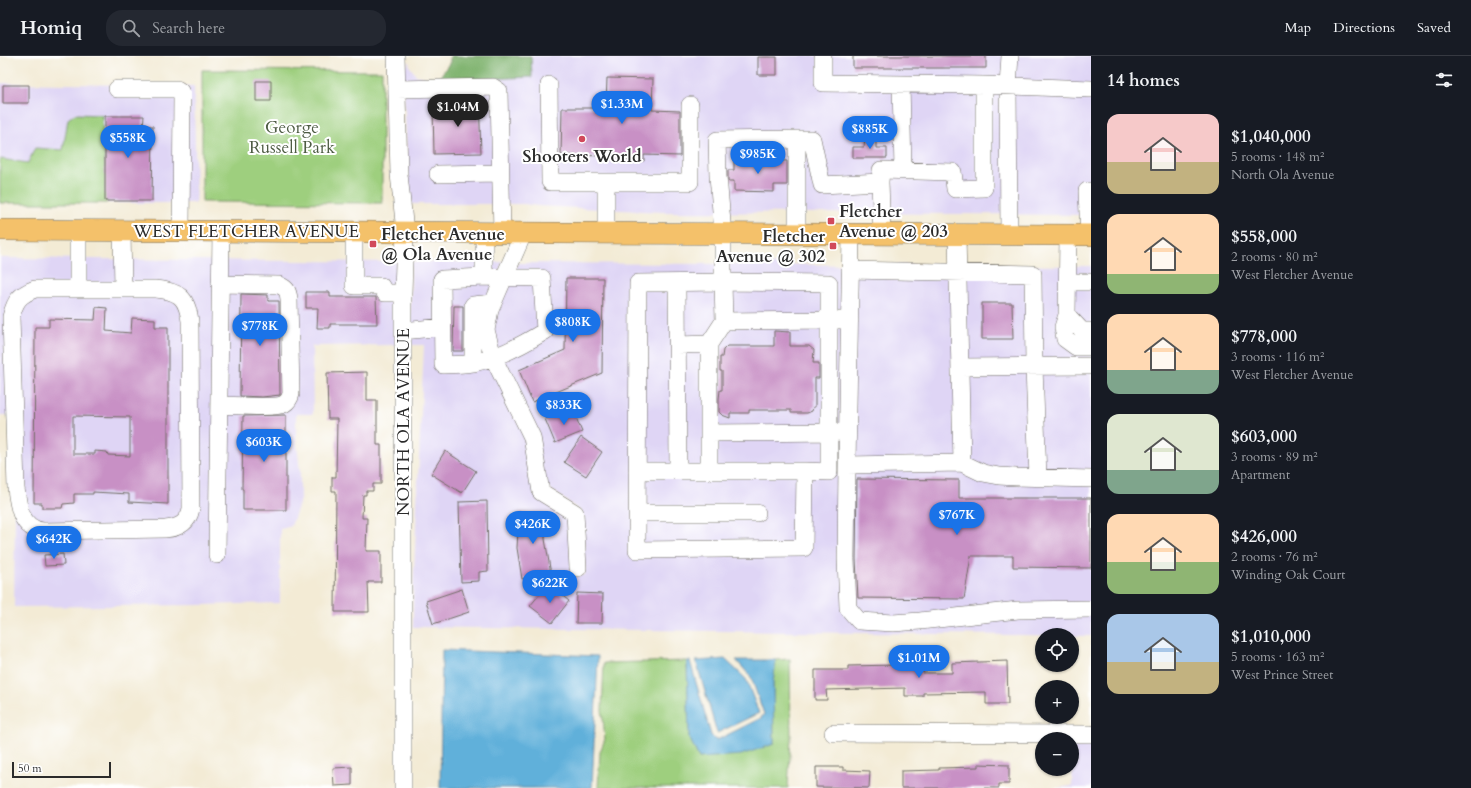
<!DOCTYPE html>
<meta charset="utf-8">
<style>
:root{--surface:#171b24;--page:#242831;--text:#f1f3f6;--muted:#9ea1a6;--line:#363941;--accent:#1a73e8}
body{margin:0;font-family:Cardo,serif;background:var(--page);color:var(--text);height:100vh;display:flex;flex-direction:column;font-size:15px;white-space:nowrap}
*{box-sizing:border-box;margin:0}
p{font-size:13px;color:var(--muted)}
.icon{flex:none;width:22px;height:22px;fill:none;stroke:currentColor;stroke-width:2;stroke-linecap:round;stroke-linejoin:round}
.map{position:relative;flex:1;overflow:hidden}
.side{display:flex;flex-direction:column;background:var(--surface);width:380px}
.side>*{flex:none}
.buttons{position:absolute;left:1035px;top:572px;display:grid;gap:8px}
.buttons a{display:grid;place-items:center;width:44px;height:44px;border-radius:50%;background:var(--surface);box-shadow:0 1px 3px #0004;font-size:20px}
.scale{position:absolute;left:12px;bottom:10px;width:99px;box-sizing:border-box;padding-left:4px;border:2px solid #2b2b2b;border-top:0;font-size:11px;line-height:14px;white-space:nowrap;color:#2b2b2b;-webkit-text-stroke:3px #fff;paint-order:stroke}
.price{position:absolute;translate:-50% -34px;padding:0 9px;border-radius:14px;background:var(--accent);color:#fff;font-size:13px;line-height:26px;filter:drop-shadow(0 1px 2px #0008)}
.price::after{content:'';position:absolute;left:50%;top:24px;width:12px;height:9px;margin-left:-6px;background:inherit;clip-path:polygon(0 0,100% 0,50% 100%)}
.price.on{background:#222;color:#fff}
ul{padding:0;list-style:none}
li{display:flex;align-items:center;gap:12px;height:100px;padding:0 16px}
li span{display:grid;place-items:center;flex:none;width:112px;height:80px;border-radius:12px;color:#555}
li>.icon{margin-inline-start:auto}
span .icon{width:48px;height:48px;fill:#fffc;stroke-width:1}
li b{font-size:17px}
h2{display:flex;justify-content:space-between;align-items:center;height:48px;padding:0 16px;font-size:17px}
header{display:flex;align-items:center;gap:24px;box-sizing:border-box;height:56px;padding:0 20px;background:var(--surface);border-bottom:1px solid var(--line)}
header strong{font-size:19px}
nav{display:flex;gap:22px;margin-inline-start:auto;font-size:14px}
.search{width:280px;height:36px;background:var(--page);display:flex;align-items:center;gap:10px;box-sizing:border-box;padding:0 14px;border-radius:16px;color:var(--muted);font-size:15px}
main{display:flex;flex:1;min-height:0}
.map>svg:first-child{display:block}
.built{fill:#dfd5f5}
.green{fill:#9ecf7e;stroke:#647d54}
.forest{fill:#7eb26d;stroke:#546e4c}
.water{fill:#60b0da;stroke:#466e82}
.building{fill:#c890c5;fill-rule:evenodd}
.lines{fill:none;stroke-linecap:round;stroke-linejoin:round}
.minor-casing{stroke:#716e66;stroke-width:18}
.major-casing{stroke:#716e66;stroke-width:22}
.minor{stroke:#fff;stroke-width:17}
.major{stroke:#f4c16a;stroke-width:21}
.poi-dot{fill:#d1495b;stroke:#fff;stroke-width:1.5}
.labels{text-anchor:middle;dominant-baseline:central;stroke-width:4;stroke-linejoin:round;paint-order:stroke}
.park-label{font-size:17px;fill:#4e5c44;stroke:#fff}
.poi-label{font-size:17px;font-weight:bold;fill:#2b2b2b;stroke:#fff;text-anchor:start}
.street-label{font-size:17px;fill:#2b2b2b;stroke:#fff}
</style>
<header>
<strong>Homiq</strong>
<div class="search"><svg class="icon" aria-label="search" viewBox="0 0 24 24"><circle cx="10" cy="10" r="6"/><path d="M15 15l6 6"/></svg>Search here</div>
<nav><a>Map</a><a>Directions</a><a>Saved</a></nav>
</header>
<main>
<div class="map">
<svg width="1091" height="732" viewBox="0 0 1091 732">
<rect width="100%" height="100%" fill="#fff"/>
<filter id="ink" filterUnits="userSpaceOnUse"><feTurbulence type="fractalNoise" baseFrequency=".025" numOctaves="2"/><feDisplacementMap in="SourceGraphic" scale="8" xChannelSelector="R" yChannelSelector="G"/><feConvolveMatrix kernelMatrix="1 2 1 2 8 2 1 2 1" color-interpolation-filters="sRGB"/></filter>
<filter id="wash" filterUnits="userSpaceOnUse"><feTurbulence type="fractalNoise" baseFrequency=".012" numOctaves="4" result="noise"/><feDisplacementMap in="SourceGraphic" scale="16" xChannelSelector="R" yChannelSelector="G"/><feGaussianBlur stdDeviation="0.9" result="paint"/><feColorMatrix in="noise" values="0 0 0 0 0 0 0 0 0 0 0 0 0 0 0 0 0 1.4 0 .05"/><feComposite in="paint" operator="in"/></filter>
<g filter="url(#wash)">
<rect width="100%" height="100%" fill="#f3ebd5"/>
<!-- built -->
<path class="built" d="M531,0H1091V159L663,156L538,150L524,148H409L403,15L409,5L410,11L416,19L428,22L438,23L437,25L532,21Z
M0,27L194,30L196,147H107L102,59L64,94L35,92L28,107L0,103Z
M0,202L397,206L396,289L312,290L313,358H296V380L300,415V445L291,470L280,473V547L201,549L14,551L16,359H0Z
M411,206H503L483,253L526,384L535,438L568,461L572,520L585,519L582,456L547,431L497,295L493,274L496,257L518,207L1091,210V580L413,571V538L424,289H410Z
M1074,685L1091,686V732H1057L1072,730Z"/>
<!-- green -->
<path class="green" d="M202,14L382,15V147L202,146Z
M75,58L102,59L107,147H0V103L28,107L35,92L63,94L68,63Z
M790,603L791,682L788,732H598L600,696L605,683L602,653L604,607L687,605L689,681L699,702L774,688L773,626L776,604Z"/>
<!-- forest -->
<path class="forest" d="M450,0H531L532,21L437,25L450,6Z"/>
<!-- water -->
<path class="water" d="M442,594L598,600L592,732H440Z
M725,603L746,623L759,657L717,677L696,605Z
M736,604H776L773,626L774,688L741,699L699,702L689,681L687,605H690L711,679L714,683L717,684L761,662L764,658L751,621Z"/>
<g id="blocks">
<!-- building -->
<path class="building" d="M853,0H986V12H853Z
M758,1H777V19H758Z
M607,22L653,23L652,54L680,55V100L644,99V105L609,104V100L561,99L562,52H606Z
M256,25H271V45H256Z
M3,29H29V47H3Z
M479,41L481,97L434,98L433,52L461,51L460,42Z
M105,60H144L143,70H153L152,145H105Z
M865,81H876V92H887V102H853V91H864Z
M734,103L787,105V129H774V136L734,135V125H728V114H734Z
M566,222H603L602,317L532,346L519,314L565,294Z
M306,236H330V241H376L377,268H330V272H317L318,252H306Z
M241,238L268,239V245H279L280,339L262,341L240,340Z
M982,247H1012L1013,283H982Z
M454,250H463V295H453Z
M96,251L107,252L106,275L131,277L132,262L155,263V271H168V448L129,446V438L93,436V438H74V447L63,448L62,452H42V447H34L35,271H49V263L95,264ZM73,360L130,361V400L108,399L107,396L95,395V398H73Z
M774,275L790,276V290H809L814,294L813,307H819V322H815V351H813L812,355L807,357H791V354H749V357H730V362L722,359L719,356V343L720,334H722V315H720V301H722L723,294L727,290H774Z
M367,316V344H377V389H381V428H373V435H366V439H363L362,462H367L366,495H381V526H368L369,556H335L336,435H332V421H336L337,363H328L327,317Z
M572,352L582,376L555,387L545,363Z
M286,359V454H243V433H242L243,360Z
M581,381L602,396L586,420L564,406Z
M445,395L476,415L462,437L431,418Z
M857,423L959,424V442H1091V512L1013,511V500H971L964,543L858,542L856,503Z
M487,445L488,515L479,516V525L461,526L459,446Z
M519,456L546,457L545,483L551,518L522,523L517,492Z
M63,498L64,509L45,510L44,499Z
M548,528L569,545L552,567L530,550Z
M462,533L469,556L433,568L426,545Z
M577,537L603,538L602,567H576Z
M905,594H923V617H952V607L1007,605L1008,648H986V636L923,637V640H905V632L826,634L827,644H815V614H848V610L896,609V604H905Z
M978,708L1009,709V728H999V732H901V715L939,714V712L978,711Z
M352,711V729L334,730L333,712Z
M816,711H843V714L870,715L869,732L816,731Z"/>
</g>
</g>
<g filter="url(#ink)">
<use href="#blocks" fill-opacity="0" stroke="#716e66" stroke-width="1"/>
<g class="lines">
<!-- minor casing -->
<g class="minor-casing">
<path id="minor" d="M396,0L399,118L405,176L403,237V732
M823,0V27L984,29
M901,28L903,114
M549,29L550,126H606
M117,33H177L180,35L182,39L181,175
M397,33L493,31L499,35L502,178
M797,83H812L822,129L880,126L881,114L953,116L955,133L984,132V29L1091,33
M438,118L500,117
M880,126L882,179
M78,174V233
M122,174L123,233
M354,175V230H381L385,237H403
M523,178L490,254L486,274L493,301L532,381L541,436L575,457L578,512
M606,178V126H690V49
M797,179V83L717,84L718,120L723,178V226L638,227L637,494L804,492L805,415L829,416V264H850
M851,179L847,409L962,407L983,417L999,420L1016,421L1091,423
M957,179L962,407
M1009,179L1008,30L1010,0
M1068,179L1067,259L1082,275H1091
M1089,179L1087,135H1091
M850,214L1033,218L1034,311L1038,422
M484,221L542,222L545,275C524,288 498,302 474,307C464,309 453,308 443,309L442,223Z
M484,221V177
M1068,226H1091
M677,227L678,415
M35,233H155C179,235 187,241 190,265L191,453C188,467 179,472 165,473L43,475C21,473 18,450 16,432L11,261C15,245 19,239 35,233Z
M1067,259L1063,271L1065,283L1076,291H1091
M403,275L442,271
M709,288V377L840,376
M678,289L709,288L724,265L829,264V227L723,226L724,265
M473,307V249L493,247
M960,311L1091,310
M219,349C232,349 274,353 284,348C289,345 290,342 291,338L289,243C288,234 286,232 279,229L220,228
M709,377V415
M847,409L846,503L848,552L859,565L893,567L920,565L1018,554L1091,553
M637,415H805
M637,457H757
M217,499L221,175
M833,677L1091,678"/>
</g>
<!-- major casing -->
<g class="major-casing">
<path id="major" d="M0,174C364,175 727,179 1091,179"/>
</g>
<!-- minor -->
<use href="#minor" class="minor"/>
<!-- major -->
<use href="#major" class="major"/>
</g>
</g>
<!-- markers -->
<g class="poi-dot">
<circle cx="582" cy="83" r="4"/>
<rect x="827" y="161" width="8" height="8" rx="2"/>
<rect x="369" y="184" width="8" height="8" rx="2"/>
<rect x="829" y="186" width="8" height="8" rx="2"/>
</g>
<g class="labels">
<!-- park labels -->
<g class="park-label">
<text x="292" y="71">George<tspan x="292" dy="20">Russell Park</tspan></text>
</g>
<!-- poi labels -->
<g class="poi-label">
<text x="582" y="100" text-anchor="middle">Shooters World</text>
<text x="839" y="155">Fletcher<tspan x="839" dy="20">Avenue @ 203</tspan></text>
<text x="381" y="178">Fletcher Avenue<tspan x="381" dy="20">@ Ola Avenue</tspan></text>
<text x="825" y="180" text-anchor="end">Fletcher<tspan x="825" dy="20">Avenue @ 302</tspan></text>
</g>
<!-- street labels -->
<g class="street-label">
<text x="246" y="175">WEST FLETCHER AVENUE</text>
<text transform="translate(403 366) rotate(-90)">NORTH OLA AVENUE</text>
</g>
</g>
</svg>
<div class="buttons">
<a><svg class="icon" aria-label="locate" viewBox="0 0 24 24"><circle cx="12" cy="12" r="6"/><path d="M12 2v4M12 18v4M2 12h4M18 12h4"/></svg></a>
<a>+</a>
<a>−</a>
</div>
<div class="scale">50 m</div>
<b class="price" style="left:622px;top:69px">$1.33M</b>
<b class="price on" style="left:458px;top:72px">$1.04M</b>
<b class="price" style="left:870px;top:94px">$885K</b>
<b class="price" style="left:128px;top:103px">$558K</b>
<b class="price" style="left:758px;top:119px">$985K</b>
<b class="price" style="left:573px;top:287px">$808K</b>
<b class="price" style="left:260px;top:291px">$778K</b>
<b class="price" style="left:564px;top:370px">$833K</b>
<b class="price" style="left:264px;top:407px">$603K</b>
<b class="price" style="left:957px;top:480px">$767K</b>
<b class="price" style="left:533px;top:489px">$426K</b>
<b class="price" style="left:54px;top:504px">$642K</b>
<b class="price" style="left:550px;top:548px">$622K</b>
<b class="price" style="left:919px;top:623px">$1.01M</b>
</div>
<section class="side">
<h2>14 homes<svg class="icon" aria-label="filters" viewBox="0 0 24 24"><path d="M4 7h16M4 17h16"/><circle cx="9" cy="7" r="2"/><circle cx="15" cy="17" r="2"/></svg></h2>
<ul>
<li><span style="background:linear-gradient(#f6c9c9 60%,#c2b280 0)"><svg class="icon" aria-label="home" viewBox="0 0 24 24"><path d="M3 11l9-7 9 7M6 9v11h12V9"/></svg></span><div><b>$1,040,000</b><p>5 rooms · 148 m²</p><p>North Ola Avenue</p></div></li>
<li><span style="background:linear-gradient(#ffd9b3 75%,#8fb573 0)"><svg class="icon" aria-label="home" viewBox="0 0 24 24"><path d="M3 11l9-7 9 7M6 9v11h12V9"/></svg></span><div><b>$558,000</b><p>2 rooms · 80 m²</p><p>West Fletcher Avenue</p></div></li>
<li><span style="background:linear-gradient(#ffd9b3 70%,#7fa58c 0)"><svg class="icon" aria-label="home" viewBox="0 0 24 24"><path d="M3 11l9-7 9 7M6 9v11h12V9"/></svg></span><div><b>$778,000</b><p>3 rooms · 116 m²</p><p>West Fletcher Avenue</p></div></li>
<li><span style="background:linear-gradient(#dfe7d0 70%,#7fa58c 0)"><svg class="icon" aria-label="home" viewBox="0 0 24 24"><path d="M3 11l9-7 9 7M6 9v11h12V9"/></svg></span><div><b>$603,000</b><p>3 rooms · 89 m²</p><p>Apartment</p></div></li>
<li><span style="background:linear-gradient(#ffd9b3 60%,#8fb573 0)"><svg class="icon" aria-label="home" viewBox="0 0 24 24"><path d="M3 11l9-7 9 7M6 9v11h12V9"/></svg></span><div><b>$426,000</b><p>2 rooms · 76 m²</p><p>Winding Oak Court</p></div></li>
<li><span style="background:linear-gradient(#a9c7e8 60%,#c2b280 0)"><svg class="icon" aria-label="home" viewBox="0 0 24 24"><path d="M3 11l9-7 9 7M6 9v11h12V9"/></svg></span><div><b>$1,010,000</b><p>5 rooms · 163 m²</p><p>West Prince Street</p></div></li>
</ul>
</section>
</main>
